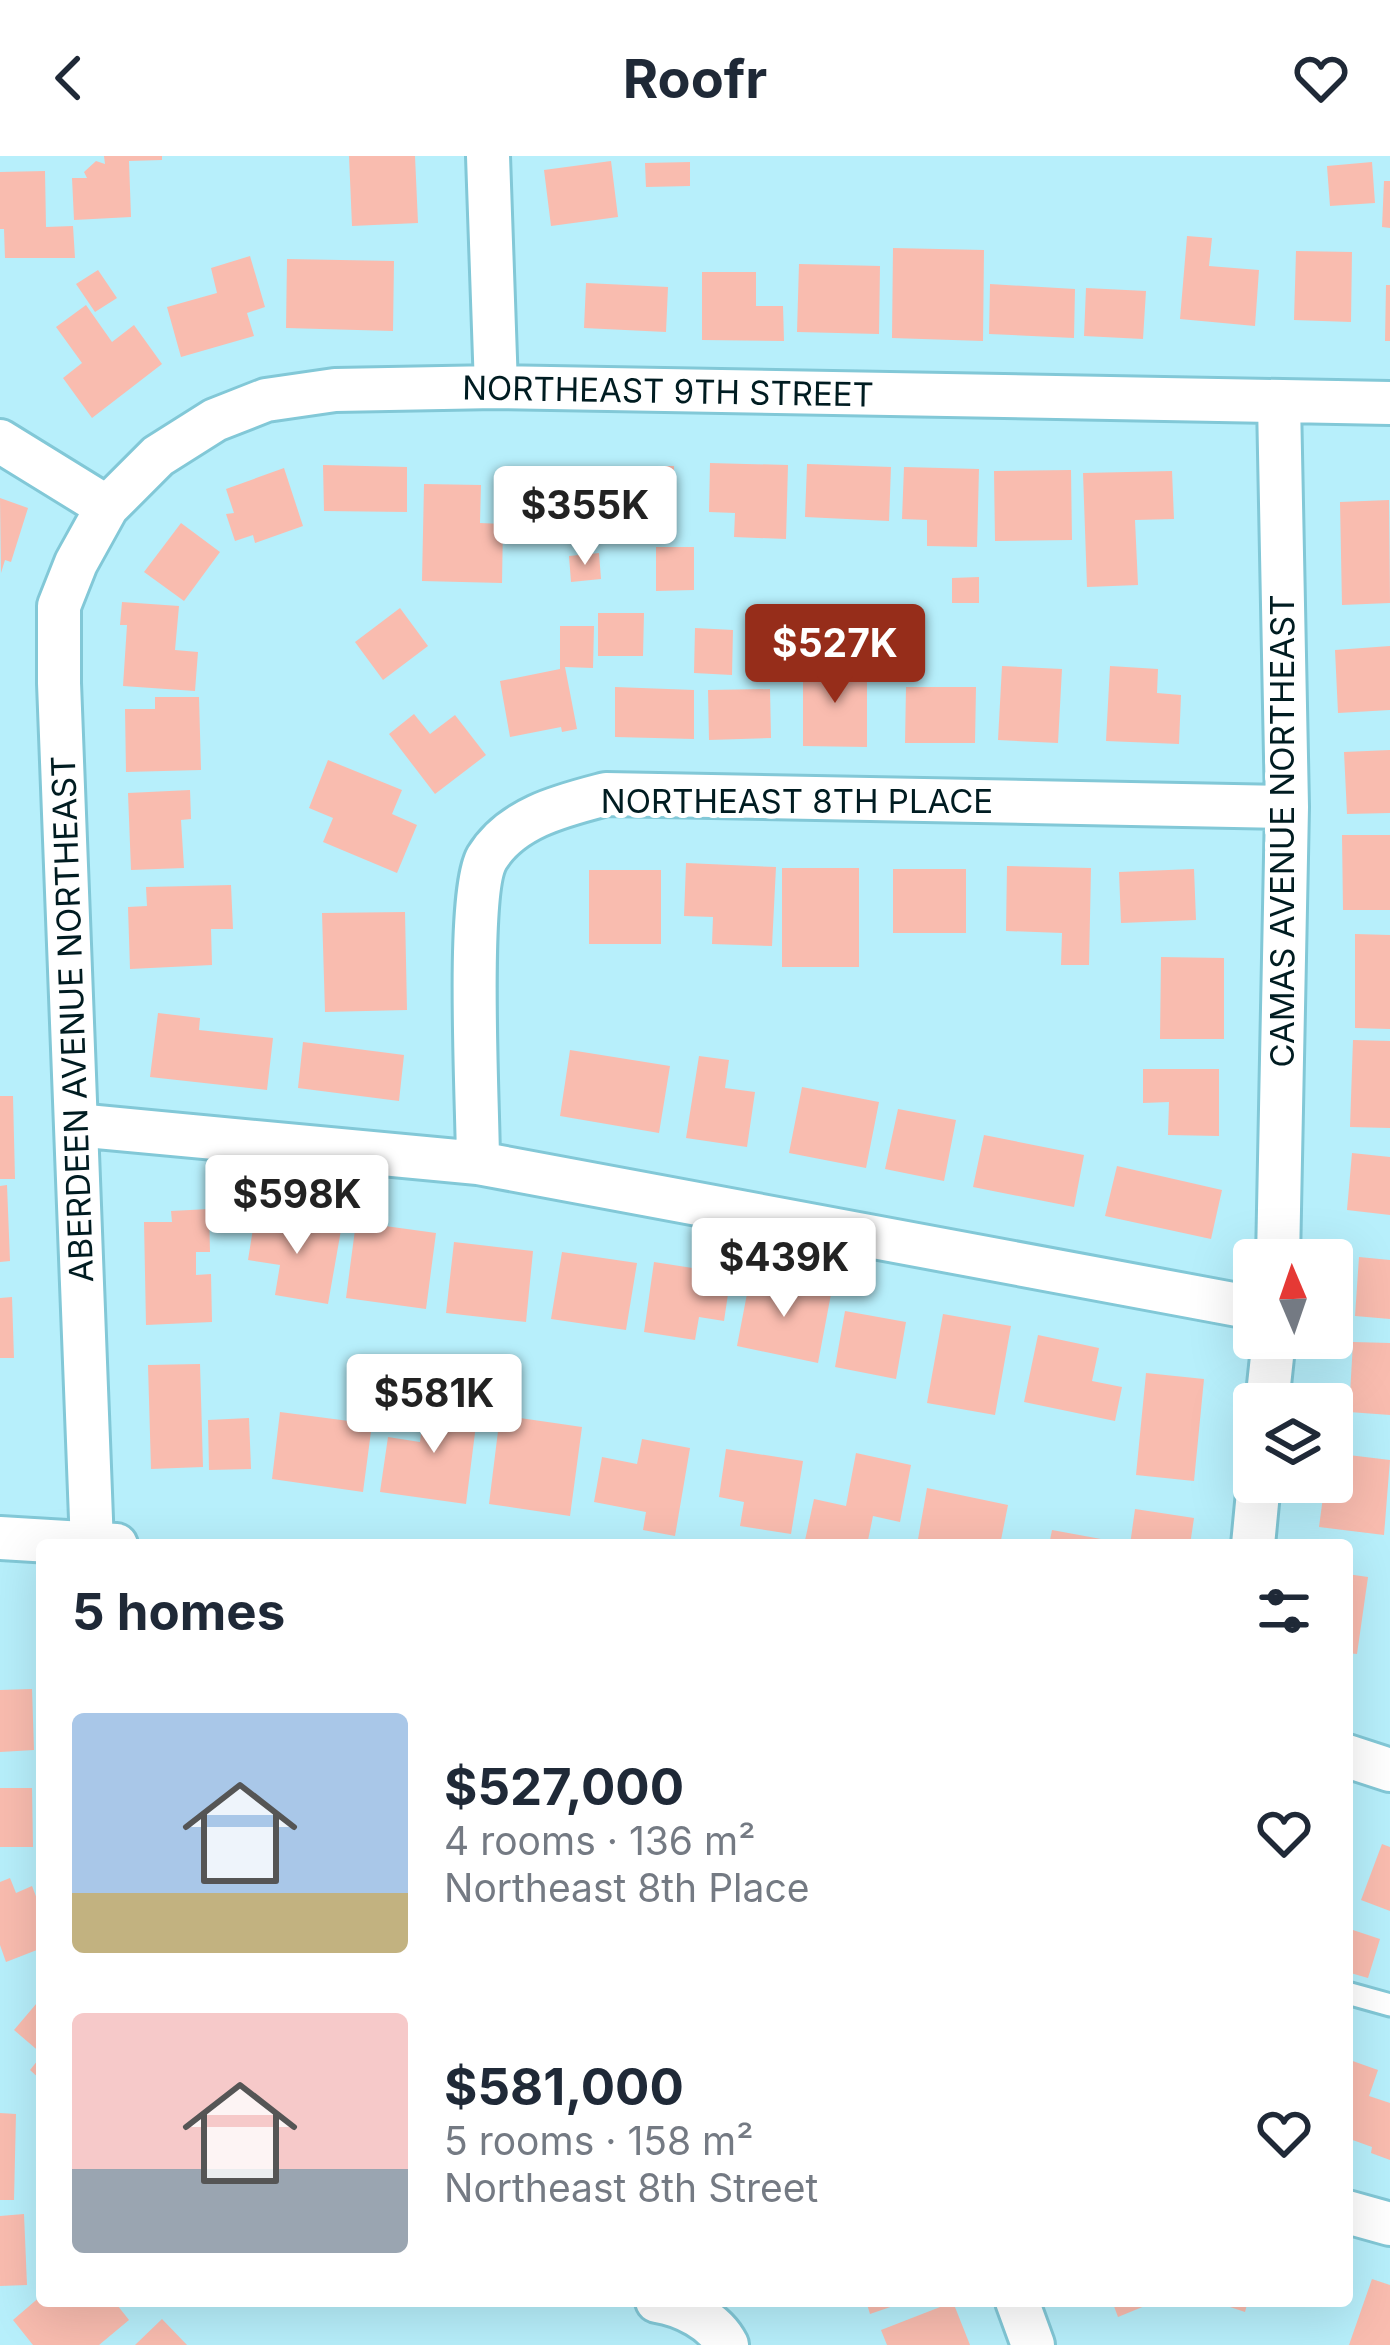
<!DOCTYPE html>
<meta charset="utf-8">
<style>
:root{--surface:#fff;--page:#f2f2f3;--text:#1f2937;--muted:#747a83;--accent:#962d1a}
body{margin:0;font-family:Inter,sans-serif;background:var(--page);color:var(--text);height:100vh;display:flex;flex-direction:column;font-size:45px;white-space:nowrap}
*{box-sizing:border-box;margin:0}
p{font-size:39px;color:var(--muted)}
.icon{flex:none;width:66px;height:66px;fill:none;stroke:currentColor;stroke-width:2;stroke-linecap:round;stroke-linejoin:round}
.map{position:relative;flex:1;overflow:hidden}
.sheet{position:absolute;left:36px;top:1383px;width:1317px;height:768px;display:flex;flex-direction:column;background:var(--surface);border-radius:12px;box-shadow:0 12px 48px #0002}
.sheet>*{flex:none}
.needle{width:78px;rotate:358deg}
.tools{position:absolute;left:1233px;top:1083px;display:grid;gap:24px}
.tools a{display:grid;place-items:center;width:120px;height:120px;border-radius:12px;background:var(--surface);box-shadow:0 12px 48px #0002;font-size:60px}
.price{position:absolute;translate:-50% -102px;padding:0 27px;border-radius:12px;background:#fff;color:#222;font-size:39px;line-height:78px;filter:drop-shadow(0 3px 6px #0008)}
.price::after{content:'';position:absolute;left:50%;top:72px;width:36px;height:27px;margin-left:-18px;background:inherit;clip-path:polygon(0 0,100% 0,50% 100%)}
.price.current{background:var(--accent);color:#fff}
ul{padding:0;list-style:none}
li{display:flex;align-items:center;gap:36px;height:300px;padding:0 36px}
li span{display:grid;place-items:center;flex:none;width:336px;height:240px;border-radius:12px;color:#555}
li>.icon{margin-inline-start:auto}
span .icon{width:144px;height:144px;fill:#fffc;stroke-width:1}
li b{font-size:51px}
h2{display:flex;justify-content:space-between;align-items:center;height:144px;padding:0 36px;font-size:51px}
header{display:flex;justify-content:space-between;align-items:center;height:156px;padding:0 36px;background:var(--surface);font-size:54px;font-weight:700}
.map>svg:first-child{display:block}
.building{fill:#f9bcaf}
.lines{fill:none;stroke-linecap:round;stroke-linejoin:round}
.service-casing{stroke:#82c8d7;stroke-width:27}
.minor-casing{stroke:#82c8d7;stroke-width:48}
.service{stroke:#fff;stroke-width:21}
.minor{stroke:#fff;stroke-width:42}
.labels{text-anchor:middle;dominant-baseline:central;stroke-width:10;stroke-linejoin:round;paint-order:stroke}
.street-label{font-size:33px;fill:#001c21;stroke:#fff}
</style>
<header><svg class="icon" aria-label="back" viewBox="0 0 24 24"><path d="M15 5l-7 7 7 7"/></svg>Roofr<svg class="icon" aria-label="heart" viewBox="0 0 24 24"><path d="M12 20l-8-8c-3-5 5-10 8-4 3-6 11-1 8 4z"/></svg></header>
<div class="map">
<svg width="1390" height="2189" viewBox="0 0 1390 2189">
<rect width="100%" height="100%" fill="#b7effb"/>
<!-- building -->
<path class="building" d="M104,0H162V4L129,5L131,61L74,64L72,22H87L84,16L96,5L105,8Z
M349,0H415L418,67L352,70Z
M611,5L618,61L551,70L544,14Z
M690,6V30L646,31L645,7Z
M1372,6L1375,47L1330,50L1327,10Z
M45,15L46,71L73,70L75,102H5L4,73H0V16Z
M1384,25H1390V72L1382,71Z
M1187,80L1212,82L1209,110L1259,114L1255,170L1180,163Z
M893,92L984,94L983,185L892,182Z
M1296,95L1352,96L1351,166L1294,164Z
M250,100L265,151L247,157L254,180L181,201L167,151L217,137L211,112Z
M287,103L394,105L393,175L286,172Z
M799,108L880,110L879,178L797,176Z
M98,114L117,142L95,156L76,128Z
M702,116H756V150H783L784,185L702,184Z
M586,127L668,131L666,176L584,172Z
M990,128L1075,133L1074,182L989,178Z
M1386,129H1390V185H1385Z
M1086,132L1146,135L1143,183L1084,180Z
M86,149L112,186L134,169L162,208L92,262L63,222L82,207L56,171Z
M710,307L788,309L786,383L734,381L735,357L709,356Z
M807,308L891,311L889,365L805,361Z
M323,309L407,311V356L324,355Z
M610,310H674V375H610Z
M904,311L979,313L977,391L927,390V364L902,363Z
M284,312L303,370L255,387L253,379L235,385L226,358L234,357L226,333Z
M1071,314L1072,384L995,385L994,315Z
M1172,315L1174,363L1135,364L1138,429L1087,431L1083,317Z
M424,328L481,329L480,367L503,368L502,427L422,425Z
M518,328H599L598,376L517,375Z
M0,342L28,352L11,406L5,404L1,417Z
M1389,344L1390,447L1342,449L1340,346Z
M181,367L220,396L184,445L144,416Z
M656,391H694V434L656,435Z
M599,397L601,423L571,426L569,400Z
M979,421V447H952V422Z
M122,446L179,450L175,494L198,496L195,535L123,530L127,469H120Z
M400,452L428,490L383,524L355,486Z
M598,457H644L643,500H598Z
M560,470H594L593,512L565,511L577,573L562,576L561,571L510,581L500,525L560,513Z
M695,472L733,474L732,519L694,517Z
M1390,490V554L1338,557L1335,494Z
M803,508L867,509V591L803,590Z
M1002,510L1062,513L1058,587L998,584Z
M1110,510L1158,513L1157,537L1181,539L1179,588L1106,585Z
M615,531L694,534V583L615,581Z
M906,531H976L975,587H905Z
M770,533L771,582L709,584L708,534Z
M155,541H199L201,614L126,616L125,553H155Z
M414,558L430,578L455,559L486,599L435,638L389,578Z
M1390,594V657L1347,658L1344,596Z
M328,604L402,634L392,658L417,669L397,717L323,686L333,662L309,652Z
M190,634L191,663L181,664L184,712L131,714L128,637Z
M1342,679H1390V754H1343Z
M686,707L776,711L772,790L712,788L713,761L684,760Z
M1007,710L1091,712L1089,809H1061L1062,777L1006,775Z
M782,712H859V811H782Z
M893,713H966V777H893Z
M1194,713L1196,764L1121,767L1119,716Z
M589,714H661V788H589Z
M231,729L233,773H211L212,809L130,813L128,751L147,750L146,731Z
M405,756L407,854L325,856L322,757Z
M1355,778L1390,779V873L1355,872Z
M1161,801L1224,802V883H1160Z
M158,857L200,862L199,874L273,882L267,934L150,921Z
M1353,884L1390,885V972L1350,971Z
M303,886L404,899L399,945L298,932Z
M570,894L670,910L659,977L560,960Z
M699,900L729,904L725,932L755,936L747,991L686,982Z
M1143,913H1219V980L1168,979L1169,946L1143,947Z
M802,931L879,946L866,1012L789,997Z
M0,940H13L15,1023H0Z
M898,953L956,964L944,1025L885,1013Z
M984,979L1084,999L1074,1051L973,1031Z
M1352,997L1390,1001V1059L1347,1054Z
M1117,1010L1222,1034L1211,1083L1105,1060Z
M7,1029L10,1105L0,1106V1030Z
M209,1053L210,1096H196V1119L211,1118L212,1166L146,1169L144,1066H172L171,1055Z
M255,1060L341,1074L328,1148L275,1139L280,1109L248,1104Z
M356,1066L436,1077L426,1153L346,1142Z
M454,1086L533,1095L526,1166L446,1157Z
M562,1096L637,1107L626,1174L551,1163Z
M1359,1101L1390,1104V1163L1355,1160Z
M654,1106L731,1118L724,1165L699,1161L695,1184L644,1176Z
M750,1122L831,1138L818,1207L737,1190Z
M12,1141L14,1202H0V1142Z
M845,1155L906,1166L896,1223L835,1211Z
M943,1158L1011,1170L995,1259L927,1247Z
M1038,1179L1099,1192L1092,1225L1122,1231L1115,1265L1024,1246Z
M1353,1186L1390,1187V1259L1349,1256Z
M200,1208L203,1311L151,1313L148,1209Z
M1146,1217L1204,1223L1194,1325L1136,1319Z
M425,1244L478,1253L466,1348L380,1336L388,1281L420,1286Z
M280,1256L372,1268L363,1336L272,1323Z
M500,1259L582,1271L570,1360L489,1348Z
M249,1262L251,1313L209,1314L208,1264Z
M642,1283L690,1292L675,1380L643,1374L646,1356L594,1346L602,1301L637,1308Z
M726,1293L803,1305L791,1378L740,1370L744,1346L719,1341Z
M856,1297L911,1309L900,1366L873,1360L867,1389H804L814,1343L846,1350Z
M1332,1297L1390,1304L1384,1379L1319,1371L1325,1326H1332Z
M927,1332L1008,1349L1000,1389H917Z
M1135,1353L1194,1362L1190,1389H1130Z
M1052,1374L1101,1383L1100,1389H1049Z
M1347,1418L1368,1421L1357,1498L1347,1497Z
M32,1533L34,1594L0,1596V1534Z
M0,1632H32L33,1691H0Z
M1382,1688L1390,1691V1755L1361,1744Z
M10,1722L16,1737L32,1730L42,1756V1792L6,1806L0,1789V1726Z
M1347,1772L1380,1783L1368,1822L1347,1816Z
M42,1841V1898L14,1874Z
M42,1899V1925L30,1914Z
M1347,1903L1378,1914L1369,1940L1390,1947V2004L1371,1997L1372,1991L1347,1982Z
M0,1957L16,1958L14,2044H0Z
M24,2058L27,2129L0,2130V2060Z
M1372,2123L1390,2129V2189H1349Z
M42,2139V2145H114L129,2164L99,2189H33L13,2164Z
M866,2145H905V2146L870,2158Z
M1112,2145H1157L1118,2161Z
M1212,2145H1248L1245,2156Z
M953,2146L970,2189H887L881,2174Z
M162,2163L187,2189H135Z"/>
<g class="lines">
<!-- service casing -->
<g class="service-casing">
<path id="service" d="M1347,1837L1390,1849"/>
</g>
<!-- minor casing -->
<g class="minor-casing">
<path id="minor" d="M488,0L496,231
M0,285L107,351
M76,969L478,1007L1254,1152
M478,1007C478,952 466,738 487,702C512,661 564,649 606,638L1287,651
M1278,1104L1287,651L1279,246
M1267,1248L1274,1182
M0,1382L116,1389
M92,1389L59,527V450L76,407L107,351L158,300L215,264L266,244L335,234L496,231L1390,247
M1253,1389L1259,1326
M1347,1600L1390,1614
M1347,2056L1390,2068
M657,2145C683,2149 715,2165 727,2189
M1017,2145L1033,2189"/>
</g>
<!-- service -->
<use href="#service" class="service"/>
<!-- minor -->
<use href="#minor" class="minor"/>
</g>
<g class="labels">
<!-- street labels -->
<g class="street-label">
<text transform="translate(668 235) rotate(1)">NORTHEAST 9TH STREET</text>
<text x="797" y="645">NORTHEAST 8TH PLACE</text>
<text transform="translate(1282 675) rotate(-90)">CAMAS AVENUE NORTHEAST</text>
<text transform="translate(72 863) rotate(-92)">ABERDEEN AVENUE NORTHEAST</text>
</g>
</g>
</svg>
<div class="tools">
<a><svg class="needle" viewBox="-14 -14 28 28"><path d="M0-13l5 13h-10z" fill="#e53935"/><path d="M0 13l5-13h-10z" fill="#747a83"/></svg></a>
<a><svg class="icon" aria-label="layers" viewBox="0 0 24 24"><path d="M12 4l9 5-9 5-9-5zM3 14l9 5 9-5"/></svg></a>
</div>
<b class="price" style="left:585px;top:412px">$355K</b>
<b class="price current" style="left:835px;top:550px">$527K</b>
<b class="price" style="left:297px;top:1101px">$598K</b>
<b class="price" style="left:784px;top:1164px">$439K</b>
<b class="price" style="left:434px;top:1300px">$581K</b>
<section class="sheet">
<h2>5 homes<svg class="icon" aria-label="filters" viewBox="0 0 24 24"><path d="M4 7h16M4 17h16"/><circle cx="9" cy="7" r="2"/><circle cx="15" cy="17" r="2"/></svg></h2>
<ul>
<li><span style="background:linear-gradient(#a9c7e8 75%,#c2b280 0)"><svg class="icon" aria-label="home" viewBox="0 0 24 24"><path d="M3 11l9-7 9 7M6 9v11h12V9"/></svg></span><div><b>$527,000</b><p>4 rooms · 136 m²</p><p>Northeast 8th Place</p></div><svg class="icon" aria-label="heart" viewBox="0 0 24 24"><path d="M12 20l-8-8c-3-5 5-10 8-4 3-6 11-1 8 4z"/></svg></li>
<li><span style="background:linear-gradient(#f6c9c9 65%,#9aa5b1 0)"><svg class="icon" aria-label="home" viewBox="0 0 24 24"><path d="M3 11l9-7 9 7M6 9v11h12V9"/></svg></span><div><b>$581,000</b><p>5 rooms · 158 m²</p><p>Northeast 8th Street</p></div><svg class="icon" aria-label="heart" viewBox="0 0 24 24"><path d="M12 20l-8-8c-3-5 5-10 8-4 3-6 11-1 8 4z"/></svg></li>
</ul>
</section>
</div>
